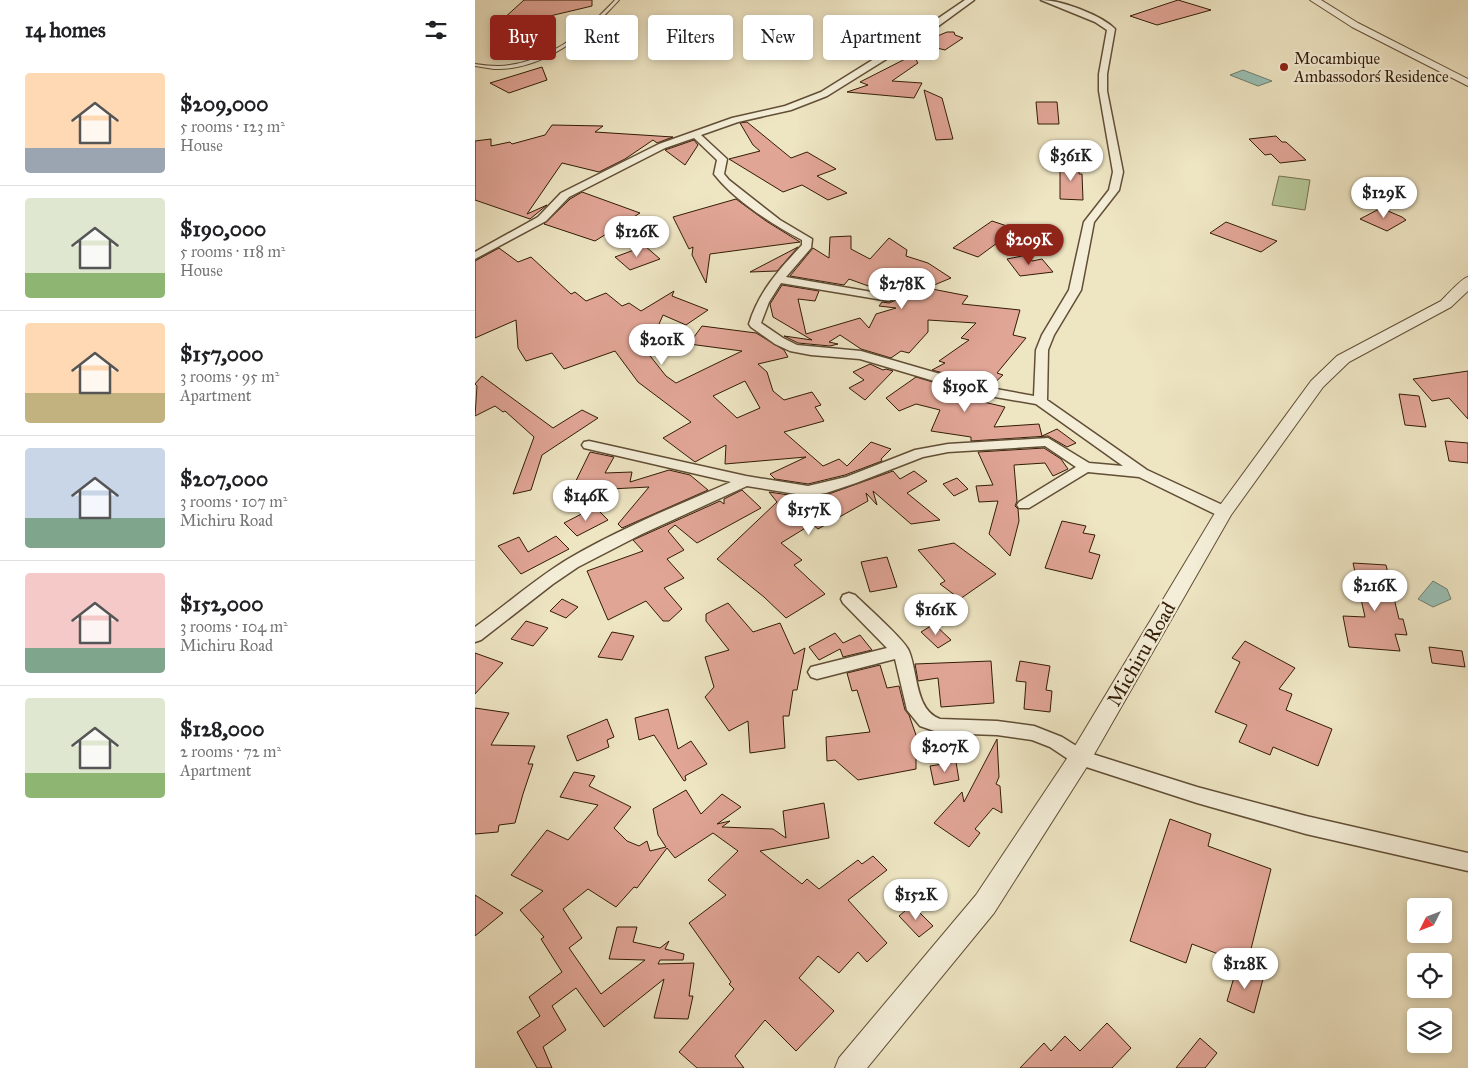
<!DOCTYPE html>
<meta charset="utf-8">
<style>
:root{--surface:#fff;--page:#f6f6f6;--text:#202124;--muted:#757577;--line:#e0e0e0;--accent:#8f2418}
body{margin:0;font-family:"IM FELL Great Primer",serif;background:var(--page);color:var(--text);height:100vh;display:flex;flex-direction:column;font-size:19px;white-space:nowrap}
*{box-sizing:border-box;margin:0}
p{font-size:16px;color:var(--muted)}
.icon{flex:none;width:28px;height:28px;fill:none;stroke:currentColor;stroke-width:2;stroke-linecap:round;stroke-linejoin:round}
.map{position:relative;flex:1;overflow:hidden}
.panel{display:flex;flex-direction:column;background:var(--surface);width:475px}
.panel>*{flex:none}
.hud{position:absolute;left:15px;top:15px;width:475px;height:45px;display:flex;gap:10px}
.needle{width:32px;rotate:228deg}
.controls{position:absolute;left:932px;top:898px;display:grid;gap:10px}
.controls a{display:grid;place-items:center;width:45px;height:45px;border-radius:5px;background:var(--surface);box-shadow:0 2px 8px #0003;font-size:25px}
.price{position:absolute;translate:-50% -42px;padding:0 11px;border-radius:18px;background:#fff;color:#222;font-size:16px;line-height:32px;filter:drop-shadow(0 1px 2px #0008)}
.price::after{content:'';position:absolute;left:50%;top:30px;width:15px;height:11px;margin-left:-8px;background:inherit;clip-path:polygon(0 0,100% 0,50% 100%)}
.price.active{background:var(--accent);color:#fff}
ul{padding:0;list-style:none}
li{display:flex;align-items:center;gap:15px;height:125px;padding:0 25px}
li+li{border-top:1px solid var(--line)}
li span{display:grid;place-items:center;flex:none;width:140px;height:100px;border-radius:5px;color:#555}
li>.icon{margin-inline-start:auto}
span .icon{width:60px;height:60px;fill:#fffc;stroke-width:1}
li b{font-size:21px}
h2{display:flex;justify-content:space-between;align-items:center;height:60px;padding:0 25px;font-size:21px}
.chip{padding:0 18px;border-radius:5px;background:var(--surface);box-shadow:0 2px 8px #0003;font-size:18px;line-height:45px}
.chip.active{background:var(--accent);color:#fff}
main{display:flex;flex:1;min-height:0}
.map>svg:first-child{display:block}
.green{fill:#b5c596;stroke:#74704e}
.water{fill:#99bfb4;stroke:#707e6e}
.building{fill:#e1a596;stroke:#321c06;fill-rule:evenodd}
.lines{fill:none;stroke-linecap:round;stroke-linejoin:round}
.service-casing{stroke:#614e35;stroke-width:2}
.minor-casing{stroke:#614e35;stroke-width:3}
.tertiary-casing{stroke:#614e35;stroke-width:2}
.service{fill:#f4eed8;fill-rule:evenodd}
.minor{fill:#f4eed8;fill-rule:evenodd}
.tertiary{fill:#f4eed8;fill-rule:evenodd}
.poi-dot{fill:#8f2418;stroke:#f4eed8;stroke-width:2}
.labels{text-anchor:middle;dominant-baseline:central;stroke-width:4.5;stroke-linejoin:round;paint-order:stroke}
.far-poi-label{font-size:16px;fill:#321c06;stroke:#f4eed8;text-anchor:start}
.street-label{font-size:20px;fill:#321c06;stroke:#f4eed8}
</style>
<main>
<section class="panel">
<h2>14 homes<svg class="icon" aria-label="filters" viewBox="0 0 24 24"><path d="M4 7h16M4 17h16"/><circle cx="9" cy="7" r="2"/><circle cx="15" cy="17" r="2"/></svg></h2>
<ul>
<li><span style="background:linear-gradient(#ffd9b3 75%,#9aa5b1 0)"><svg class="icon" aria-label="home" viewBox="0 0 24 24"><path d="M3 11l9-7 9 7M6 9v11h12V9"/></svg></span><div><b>$209,000</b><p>5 rooms · 123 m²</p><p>House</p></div></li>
<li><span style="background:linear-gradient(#dfe7d0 75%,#8fb573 0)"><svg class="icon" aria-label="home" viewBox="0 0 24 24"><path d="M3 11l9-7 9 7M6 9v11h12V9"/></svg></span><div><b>$190,000</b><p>5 rooms · 118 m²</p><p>House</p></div></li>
<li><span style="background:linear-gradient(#ffd9b3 70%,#c2b280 0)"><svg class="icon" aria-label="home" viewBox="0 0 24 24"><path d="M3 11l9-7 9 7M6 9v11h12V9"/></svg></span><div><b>$157,000</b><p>3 rooms · 95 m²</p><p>Apartment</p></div></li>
<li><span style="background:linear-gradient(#c9d6e8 70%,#7fa58c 0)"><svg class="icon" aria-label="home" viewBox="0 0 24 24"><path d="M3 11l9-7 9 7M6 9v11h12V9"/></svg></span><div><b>$207,000</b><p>3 rooms · 107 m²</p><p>Michiru Road</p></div></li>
<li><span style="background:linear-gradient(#f6c9c9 75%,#7fa58c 0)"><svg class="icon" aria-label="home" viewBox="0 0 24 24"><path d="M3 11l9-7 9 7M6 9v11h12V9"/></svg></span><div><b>$152,000</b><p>3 rooms · 104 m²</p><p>Michiru Road</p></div></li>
<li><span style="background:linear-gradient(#dfe7d0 75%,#8fb573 0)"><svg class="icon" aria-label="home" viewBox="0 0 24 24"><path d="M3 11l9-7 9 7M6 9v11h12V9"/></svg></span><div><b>$128,000</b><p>2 rooms · 72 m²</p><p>Apartment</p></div></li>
</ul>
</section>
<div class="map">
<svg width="993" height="1068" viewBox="0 0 993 1068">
<rect width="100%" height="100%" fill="#eee5c3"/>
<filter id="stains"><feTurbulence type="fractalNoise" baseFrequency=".004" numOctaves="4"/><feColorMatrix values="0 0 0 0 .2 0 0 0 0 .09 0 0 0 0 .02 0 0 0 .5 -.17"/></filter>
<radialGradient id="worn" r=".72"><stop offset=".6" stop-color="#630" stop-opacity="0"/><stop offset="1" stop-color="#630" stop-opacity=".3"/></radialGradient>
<!-- green -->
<path class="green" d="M804,176L835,180L830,210L797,205Z"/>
<!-- water -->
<path class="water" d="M768,70L797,81L783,86L755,75Z
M958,581L972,589L976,599L958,607L943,599Z"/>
<!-- building -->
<path class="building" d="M49,0H117V6L16,30Z
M703,0L736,10L682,25L655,16Z
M472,32H479L480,35L488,38L470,50L462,48L448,59L429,50Z
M438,55L443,63L417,81L447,83L439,98L372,92L393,85L385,82Z
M67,67L72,80L34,93L15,83Z
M449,90L467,98L478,139L461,140Z
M561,102H582L584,124H563Z
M272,122L316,158L332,152L361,169L342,176L372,193L353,200L327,185L308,192L254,159L285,151L278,145L265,123Z
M77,125L128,126L120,132L198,137L182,143L178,140L150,159L124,172L87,163L52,214L72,205L55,219L0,200V141L16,139V146L35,142L37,144L70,135Z
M801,136L807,142H811L831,160L805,163L796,154L790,155L774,139Z
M219,140L223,145L210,165L190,150Z
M585,162L604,163V174H607L608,200L585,199Z
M107,192L165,213L120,241L69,224L95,199Z
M261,199L291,221L325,242L235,254L231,283L217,255L218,247L214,249L198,217Z
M906,208L927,217L931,220L912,231L885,219Z
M517,221L541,229L503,257L478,248Z
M751,222L802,241L786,252L735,233Z
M376,236V249L395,259L414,238L432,250L431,256L453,263L476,278L452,288L493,296L487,304L545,310L538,335L551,338L522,373L528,375L516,386L457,370L470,363L464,361L494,340L486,338L501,323L453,320V332L434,353L426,351L416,358L386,349L365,335L354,342L363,344L355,346L323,343L309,336L337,340L298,317L295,304L307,285L344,291L340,301L323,299L331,334L385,318L394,328L401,314L421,308L404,306L407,302L414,303L421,300V296L374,279L369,285L315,276L338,248L354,258L355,237Z
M170,246L185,259L155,270L140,257Z
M323,247L302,271L275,272Z
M24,248L43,262L56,257L96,294L100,292L111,301L131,293L147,306L154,303L166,311L199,291L197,296L233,310L211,325L188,315L177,340L161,338L191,376L201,383L267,351L214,344L227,326L281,333L309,350L313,357L283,364L292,372L298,391L309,400L337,392L346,405L340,407L349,421L309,432L348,466L364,459L372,466L396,442L416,449L406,459L407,461L370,475L333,484L300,479L295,474L331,457L250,464L251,445L220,462L188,438L216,422L163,382L140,351L89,369L77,353L51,361L43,348L41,320L0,338V261ZM270,381L285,408L262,418L238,396Z
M552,255L557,261L567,259L578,272L545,276L532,259Z
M395,364L408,370L411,369L418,371L390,400L374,388L389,380L378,372Z
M993,371V419L974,398L957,401L938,379Z
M7,376L78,428L107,410L123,418L67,455L56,490L38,494L59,437L30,411L28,412L20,406L0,416L2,386L0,384Z
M441,377L504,396L500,400L530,407L519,427L564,424L567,436L582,429L601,443L592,447L573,436L496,441V437L456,431L465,410L441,404L424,411L411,398Z
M924,394L944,396L951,427L930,425Z
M970,441L993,443V463L974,461Z
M569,448L586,459L593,469L578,476L570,463L539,465L542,501L540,506L543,509L544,521L535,556L514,534L523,501L504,502L501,486L518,485L503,452Z
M115,452L139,457L130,473L157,472L155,482L194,470L215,475L233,490L147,528L143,524L174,487L96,491Z
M418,471L425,479L439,471L452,481L432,493L465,520L436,524L398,491L402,505L391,493L393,501L343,529L337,524L306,543L327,560L319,565L350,594L311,618L289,597L242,559L302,502L294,492L333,498L351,495Z
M482,478L493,489L479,496L468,484Z
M267,490L286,508L222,543L200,525L193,531L209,550L192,559L209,578L189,588L207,609L194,621H188L171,601L133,620L112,571L168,551L158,540L245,501L249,504V499Z
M120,507L133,520L102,536L89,523Z
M587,521L611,526L608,533L620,535L614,552L625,555L617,579L570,568Z
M81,536L94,549L46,574L23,546L44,537L53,552Z
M479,543L521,574L485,599L465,584L470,581L443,550Z
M412,557L422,587L395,592L386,562Z
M878,563L911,565L924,619H928L932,635L920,634L925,651L874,647L868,616L890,617Z
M87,599L103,607L91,618L75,611Z
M253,603L278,632L305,623L319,654L330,648L322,690H318L314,716H308L310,748L275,753L273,721L254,731L230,697L239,687L230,657L254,650L231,621V614Z
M51,621L73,628L58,646L36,639Z
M459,624L476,640L463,648L446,632Z
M137,632L159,636L147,660L123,657Z
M360,633L368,643L385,635L397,650L368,657L365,649L344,660L334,647Z
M770,641L820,668L804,689L817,694L811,710L857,729L843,766L798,747L795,755L764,742L772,725L740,712L765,662L757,658Z
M954,647L987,651L990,667L957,663Z
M0,653L28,663L0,694Z
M516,661L519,703L466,707L463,678L443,681L440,664Z
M545,661L575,666L571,690L577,691L575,712L549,709L551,682L541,681Z
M405,665L412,688L424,686L430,710L434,715L441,735V769L383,780L360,760L352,761L351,737L395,732L382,690L377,691L372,673Z
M0,708L34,713L16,745L60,746L53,764H58L48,794L40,823L24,825L23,832L0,834Z
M193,709L203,749L216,741L232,764L210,776L211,780L209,781L179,735L164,740L160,718Z
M132,719L139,737L132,740L134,747L102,761L92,736Z
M522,739L524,777L521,784L525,786L527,813L518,808L500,829L505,833L494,847L459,823L487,792L489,802Z
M481,762L484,780L459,785L455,766Z
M99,772L120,776L114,786L156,807L139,828L152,841L164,846L172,841L175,851L191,847L183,835L178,809L211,790L226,814L247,794L266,807L242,824L255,821L247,827L298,829L311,838L308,811L349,803L354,838L285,851L327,884L332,879L344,889L383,860L387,864L398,856L412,870L373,900L412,943L392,962L383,952L364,973L343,956L324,978L359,1011L321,1051L290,1020L260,1056L269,1068H222L204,1052L259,989L254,984L256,982L214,923L251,895L233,880L263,851L238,833L200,858L192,848L162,888L159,887L141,907L113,889L88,909L107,938L94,948L126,994L170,960L134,959L142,927H162L158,942L185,948L194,941L190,949L209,954L208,960H185L183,964L219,963L214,996H218L213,1019L179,1018L189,979L129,1027L101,988L77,1006L91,1030L68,1047L77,1068H62L42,1032L65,1016L54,997L87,972L66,939L69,937L45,910L68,891L36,875L72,830L93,840L123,805L85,797Z
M695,819L736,834L733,846L796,869L772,965L717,944L711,963L655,941Z
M0,895L28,913L0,936Z
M437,905L458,926L444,937L424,916Z
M762,967L788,979L779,1013L752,1001Z
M632,1023L656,1048L637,1068H545L569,1043L576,1051L590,1036L605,1051Z
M725,1038L742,1053L730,1068H701Z"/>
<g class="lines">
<!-- service casing -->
<g class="service-casing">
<path id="service" d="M140,0H144C114,34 67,71 19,69C13,68 6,67 0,66V64C7,65 15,66 23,66C71,64 108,34 140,0Z"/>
</g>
<!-- minor casing -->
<g class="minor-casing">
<path id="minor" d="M490,0H499L458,30L352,96L316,110L263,122L226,135L252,159L249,174L254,180L305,220L337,239L336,248L311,277L414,295L420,298L414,301L306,283L294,302L286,323L308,338L322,345L386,351L510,387L559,396L561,350L567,335L594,290L609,222L634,190L638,172L624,91V74L632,30L620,22L566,0C586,0 626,15 640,29L632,74V91L648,172L644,190L619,222L606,290L579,335L573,350L572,400L672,470L754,508L756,512L754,516H744L664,477L613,472L554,508H544L542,505L544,502L601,467L570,446L473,452L448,457L381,483L351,493L333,496L272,486L167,534L103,567L78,584L6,640L0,642V627C31,605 60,579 93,559C144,529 201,506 256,482L109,448L107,445L109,442L114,441L271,476L333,486L371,477L440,450L473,444L573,438L614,463L648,466L561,404L503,394L385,359L336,355L315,351L300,344L276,327L274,324C284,291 304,270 327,245V240C298,225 259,200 239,174L242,160L219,138L190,148L94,197L71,221L0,259V252L63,217L86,193L184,144L257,118L310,106L346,92L452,26Z
M374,593L380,595C390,605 430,640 434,651C443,673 440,710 465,719L522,721L559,726L587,737L611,752L722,787L831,816L993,853V871L831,834L722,803L599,763L575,747L557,740L522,735L465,733L445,726L432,710L420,659L342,679L336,677L333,672L336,667L412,648L368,603L366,599L368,595Z"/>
</g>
<!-- tertiary casing -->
<g class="tertiary-casing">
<path id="tertiary" d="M835,0H846L883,23L993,79V86L877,27Z
M993,277V291L976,307L874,362L848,387L756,515L613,765L519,913L392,1068H360L364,1058L501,895L597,751L743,508L836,381L862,356L966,301C972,295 987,278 993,277Z"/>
</g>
<!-- service -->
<use href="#service" class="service"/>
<!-- minor -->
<use href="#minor" class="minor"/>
<!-- tertiary -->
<use href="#tertiary" class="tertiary"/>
</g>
<!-- markers -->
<circle class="poi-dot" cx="809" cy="67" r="5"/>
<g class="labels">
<!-- far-poi labels -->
<g class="far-poi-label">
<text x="819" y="58">Mocambique<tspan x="819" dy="18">Ambassodorś Residence</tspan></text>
</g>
<!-- street labels -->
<g class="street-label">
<text transform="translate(666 654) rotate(-60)">Michiru Road</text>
</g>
</g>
<rect width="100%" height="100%" filter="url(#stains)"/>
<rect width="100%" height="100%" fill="url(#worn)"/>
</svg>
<div class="controls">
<a><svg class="needle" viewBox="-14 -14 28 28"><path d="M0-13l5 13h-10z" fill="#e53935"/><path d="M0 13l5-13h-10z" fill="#757577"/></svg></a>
<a><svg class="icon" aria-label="locate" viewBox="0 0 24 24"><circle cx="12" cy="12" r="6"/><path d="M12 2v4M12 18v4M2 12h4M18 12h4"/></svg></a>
<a><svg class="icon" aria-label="layers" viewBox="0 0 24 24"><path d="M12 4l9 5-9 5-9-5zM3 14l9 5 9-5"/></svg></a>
</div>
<b class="price" style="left:596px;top:182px">$361K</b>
<b class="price" style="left:909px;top:219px">$129K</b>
<b class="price" style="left:162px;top:258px">$126K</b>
<b class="price active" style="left:554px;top:266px">$209K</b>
<b class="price" style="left:427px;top:310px">$278K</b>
<b class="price" style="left:187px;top:366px">$201K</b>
<b class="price" style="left:490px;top:413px">$190K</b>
<b class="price" style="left:111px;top:522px">$146K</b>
<b class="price" style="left:334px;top:536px">$157K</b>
<b class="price" style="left:900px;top:612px">$216K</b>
<b class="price" style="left:461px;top:636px">$161K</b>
<b class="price" style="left:470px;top:773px">$207K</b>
<b class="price" style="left:441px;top:921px">$152K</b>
<b class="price" style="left:770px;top:990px">$128K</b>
<div class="hud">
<a class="chip active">Buy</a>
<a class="chip">Rent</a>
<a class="chip">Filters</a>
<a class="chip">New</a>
<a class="chip">Apartment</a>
</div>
</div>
</main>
